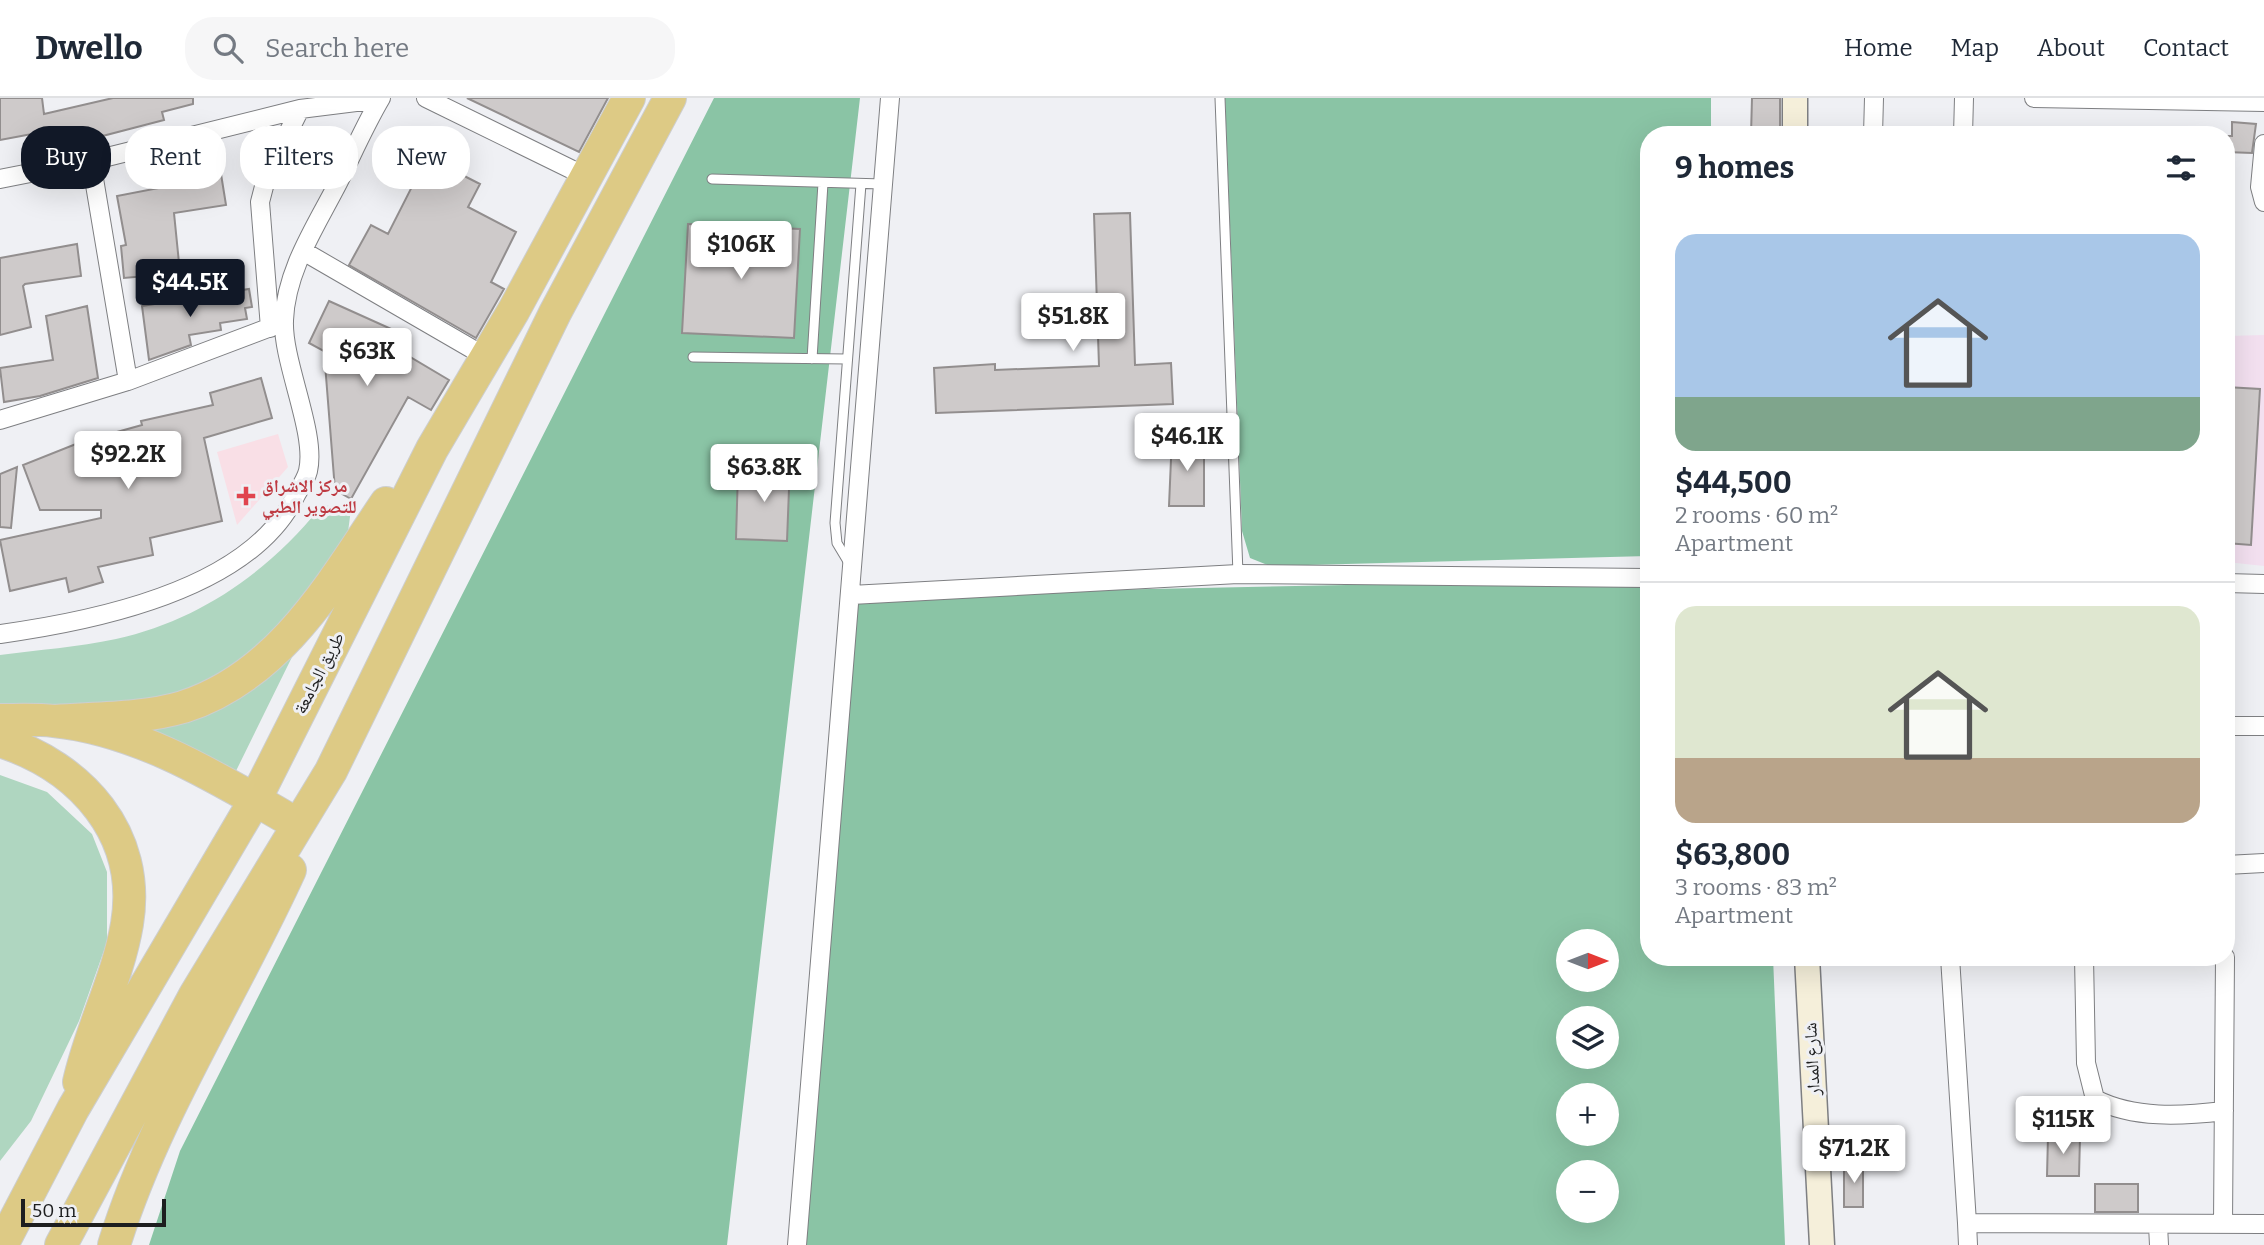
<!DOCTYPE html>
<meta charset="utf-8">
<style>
:root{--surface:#fff;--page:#f6f6f7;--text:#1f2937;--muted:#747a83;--line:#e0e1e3;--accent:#111827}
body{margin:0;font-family:Bitter,"Noto Naskh Arabic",serif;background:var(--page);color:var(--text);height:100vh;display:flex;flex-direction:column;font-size:26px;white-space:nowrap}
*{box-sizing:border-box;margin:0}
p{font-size:23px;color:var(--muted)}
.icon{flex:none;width:38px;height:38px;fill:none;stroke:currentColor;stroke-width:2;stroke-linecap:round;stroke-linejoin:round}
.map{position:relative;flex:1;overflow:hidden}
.side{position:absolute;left:1640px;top:28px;width:595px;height:840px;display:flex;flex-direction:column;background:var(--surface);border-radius:28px;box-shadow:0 7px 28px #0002}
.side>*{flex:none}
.hud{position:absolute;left:21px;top:28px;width:665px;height:63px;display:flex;gap:14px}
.needle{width:46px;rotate:90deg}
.tools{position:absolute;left:1556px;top:831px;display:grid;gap:14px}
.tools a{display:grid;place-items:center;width:63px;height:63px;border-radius:50%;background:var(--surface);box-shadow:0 7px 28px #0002;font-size:35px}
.scale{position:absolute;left:21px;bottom:18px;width:145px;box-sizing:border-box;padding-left:7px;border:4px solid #1d1e1f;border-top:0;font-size:19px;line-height:24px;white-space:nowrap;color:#1d1e1f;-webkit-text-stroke:5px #eff0f4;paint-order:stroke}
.price{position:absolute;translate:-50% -60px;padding:0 16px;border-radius:7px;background:#fff;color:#222;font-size:23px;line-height:46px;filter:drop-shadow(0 2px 4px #0008)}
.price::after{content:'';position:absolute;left:50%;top:42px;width:21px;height:16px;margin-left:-10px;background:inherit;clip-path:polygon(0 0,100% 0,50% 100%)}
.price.current{background:var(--accent);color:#fff}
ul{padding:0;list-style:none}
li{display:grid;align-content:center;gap:14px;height:371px;padding:0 35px}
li+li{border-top:2px solid var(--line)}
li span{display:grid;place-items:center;height:217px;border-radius:21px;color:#555}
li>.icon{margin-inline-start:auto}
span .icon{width:126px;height:126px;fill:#fffc;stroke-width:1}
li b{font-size:30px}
h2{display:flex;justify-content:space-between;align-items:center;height:84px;padding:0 35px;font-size:30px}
.tag{padding:0 24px;border-radius:28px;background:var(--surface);box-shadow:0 7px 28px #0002;font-size:24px;line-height:63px}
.tag.current{background:var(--accent);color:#fff}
header{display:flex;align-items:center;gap:42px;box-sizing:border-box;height:98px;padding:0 35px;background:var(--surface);border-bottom:2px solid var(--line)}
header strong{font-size:33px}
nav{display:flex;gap:38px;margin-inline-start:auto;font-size:24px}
.search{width:490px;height:63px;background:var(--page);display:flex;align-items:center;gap:18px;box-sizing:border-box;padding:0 24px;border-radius:28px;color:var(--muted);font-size:26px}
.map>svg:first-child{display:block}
.education{fill:#f3e0f0}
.medical{fill:#f9dfe6}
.green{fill:#afd6c0}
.forest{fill:#8ac4a5;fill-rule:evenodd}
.building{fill:#cecaca;stroke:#928e8e;stroke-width:2}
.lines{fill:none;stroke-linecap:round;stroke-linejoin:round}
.lane-casing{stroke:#7e7f82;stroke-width:11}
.street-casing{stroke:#7e7f82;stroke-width:20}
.secondary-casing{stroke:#7e7f82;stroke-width:27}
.highway-casing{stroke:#cdcece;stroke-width:34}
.lane{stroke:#fff;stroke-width:9}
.street{stroke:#fff;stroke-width:18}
.secondary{stroke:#f5efda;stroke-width:24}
.highway{stroke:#ddca85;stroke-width:32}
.health-dot{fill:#e0444e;stroke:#eff0f4;stroke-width:2.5}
.labels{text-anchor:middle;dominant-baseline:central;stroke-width:6;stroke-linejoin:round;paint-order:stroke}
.health-label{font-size:18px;font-weight:bold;fill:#be3a42;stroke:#eff0f4;text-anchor:start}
.street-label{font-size:18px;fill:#1d1e1f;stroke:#eff0f4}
</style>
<header>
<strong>Dwello</strong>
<div class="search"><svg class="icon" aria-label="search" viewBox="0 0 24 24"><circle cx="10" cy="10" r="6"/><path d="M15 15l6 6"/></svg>Search here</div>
<nav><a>Home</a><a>Map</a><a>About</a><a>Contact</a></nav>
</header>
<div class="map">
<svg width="2264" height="1147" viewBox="0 0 2264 1147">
<rect width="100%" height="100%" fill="#eff0f4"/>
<!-- education -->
<path class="education" d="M2264,237V468L2226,464V238Z"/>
<!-- medical -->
<path class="medical" d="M278,336L288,369L237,427L217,354Z"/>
<!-- green -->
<path class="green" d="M322,407L351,411L345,457L298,520L227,579L141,607L0,609V557C38,552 78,549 116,541C199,523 270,473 322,407Z
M292,559L235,675L125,629L252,587Z
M0,677L47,694L92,736L107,774V844L79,923L31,1023L0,1063Z"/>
<!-- forest -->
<path class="forest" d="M714,0H860L727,1147H149L180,1053Z
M1225,0H1711V37H1648V458L1270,468L1250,460L1242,433Z
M1648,481V859H1773L1785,1147H797L851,497ZM1568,844H1606V882H1568ZM1568,920H1606V959H1568ZM1568,998H1606V1036H1568ZM1568,1074H1606V1113H1568Z"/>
<!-- building -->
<path class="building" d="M0,0H42L44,16L113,0H193V6L162,14L164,22L68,47L64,30L0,42Z
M467,0H608L579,54Z
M1752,0H1780V37H1751Z
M2232,24L2256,26L2252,55L2226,54V38H2232Z
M427,59L480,86L468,109L516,134L491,184L504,191L476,240L349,167L371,127L388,136Z
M221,76L226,107L174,115L180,175L124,180L121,148L126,147L117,98L169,88L168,84Z
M1130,115L1135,267L1171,265L1173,306L936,315L934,270L995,266V272L1099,268L1094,116Z
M688,126L800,131L794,240L682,235Z
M77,146L81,178L25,186L23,188L31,229L0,237V160Z
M249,191L252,209L245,210L247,221L220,225L221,232L189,237L191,247L149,262L142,208Z
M329,203L409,239L402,254L449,282L431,312L408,299L351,401L335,392L324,253L309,245Z
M87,208L98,280L40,298L4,304L0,270L53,262L46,218Z
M261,280L272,320L204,340L222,423L150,440L153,457L98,469L103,484L69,494L66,480L10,493L0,442L101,420V412H40L23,367L81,344L142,327L141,323L213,307L210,295Z
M2226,289L2260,291L2251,447L2226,445Z
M1172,338H1193V349H1204V408H1169Z
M768,365H790L787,443L736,441L738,373L768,374Z
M17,369L11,430L0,429V376Z
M2048,1038L2080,1039L2079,1078H2047Z
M1844,1065H1863V1109H1844Z
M2095,1086H2138V1114H2095Z"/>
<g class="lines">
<!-- lane casing -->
<g class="lane-casing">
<path id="lane" d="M1220,0L1238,476
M712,81L883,86
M693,259L847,261
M812,261L823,85
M849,465L837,445L835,425L861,86"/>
</g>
<!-- street casing -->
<g class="street-casing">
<path id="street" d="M426,0L587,79
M2034,0L2264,4
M1873,37L1874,0
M1963,37L1964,0
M2264,46L2260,89L2264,104
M91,63L128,283
M0,81L91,63L300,11L380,1
M303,153L486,259
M270,230L260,104L267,77L300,11
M0,322L128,283L284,224
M2226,485L2264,486
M851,497L1238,476L1648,480
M0,536C95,523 250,492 296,397C300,390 306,381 308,373C317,335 282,264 284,222C286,172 316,128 338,85C352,57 365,27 381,0
M2226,628H2264
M2226,767L2264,765
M1950,859L1967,1125
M2084,859L2086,965L2095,1001C2134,1021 2182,1018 2224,1013
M2223,1126L2225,859
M2158,1127L2159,1147
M797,1147L890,0
M1968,1147L1967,1125L2264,1126"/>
</g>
<!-- secondary casing -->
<g class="secondary-casing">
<path id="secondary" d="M1795,37V0
M1807,859L1822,1147"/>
</g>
<!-- highway casing -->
<g class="highway-casing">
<path id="highway" d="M0,622C18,622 36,621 54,623C142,632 222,683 297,726
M55,623C97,620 142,621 183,609C280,578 332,485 386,405
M0,643C81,669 142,736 127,826C118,880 91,930 79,984
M2,1147L73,1011L255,702L432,351L514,212L629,0
M61,1147L195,897L331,673L555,215L670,0
M114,1147C155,1015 233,897 290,772"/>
</g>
<!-- lane -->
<use href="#lane" class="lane"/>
<!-- street -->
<use href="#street" class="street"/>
<!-- secondary -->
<use href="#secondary" class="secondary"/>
<!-- highway -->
<use href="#highway" class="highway"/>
</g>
<!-- markers -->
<path class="health-dot" d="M242.5 387.5h7v7h7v7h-7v7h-7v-7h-7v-7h7z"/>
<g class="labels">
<!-- health labels -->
<g class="health-label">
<text x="262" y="388">مركز الاشراق<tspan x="262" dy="21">للتصوير الطبي</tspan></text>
</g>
<!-- street labels -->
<g class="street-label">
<text transform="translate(319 575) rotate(-63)">طريق الجامعة</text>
<text transform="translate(1812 961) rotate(-93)">شارع المدار</text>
</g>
</g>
</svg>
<div class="tools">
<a><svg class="needle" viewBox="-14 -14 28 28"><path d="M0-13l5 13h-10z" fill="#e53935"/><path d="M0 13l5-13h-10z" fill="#747a83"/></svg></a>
<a><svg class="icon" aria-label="layers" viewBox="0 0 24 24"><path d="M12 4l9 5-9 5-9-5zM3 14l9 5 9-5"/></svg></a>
<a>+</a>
<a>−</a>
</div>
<div class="scale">50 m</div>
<b class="price" style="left:741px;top:183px">$106K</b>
<b class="price current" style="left:190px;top:221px">$44.5K</b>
<b class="price" style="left:1073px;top:255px">$51.8K</b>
<b class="price" style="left:367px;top:290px">$63K</b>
<b class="price" style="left:1187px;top:375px">$46.1K</b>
<b class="price" style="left:128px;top:393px">$92.2K</b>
<b class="price" style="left:764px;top:406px">$63.8K</b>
<b class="price" style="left:2063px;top:1058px">$115K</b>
<b class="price" style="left:1854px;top:1087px">$71.2K</b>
<div class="hud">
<a class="tag current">Buy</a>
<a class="tag">Rent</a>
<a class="tag">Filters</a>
<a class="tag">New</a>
</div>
<section class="side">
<h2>9 homes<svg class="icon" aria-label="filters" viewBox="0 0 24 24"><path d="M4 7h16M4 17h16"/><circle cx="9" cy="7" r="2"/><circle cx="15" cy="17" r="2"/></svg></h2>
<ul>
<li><span style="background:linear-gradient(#a9c7e8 75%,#7fa58c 0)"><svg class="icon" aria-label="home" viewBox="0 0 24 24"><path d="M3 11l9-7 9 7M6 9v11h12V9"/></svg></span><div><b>$44,500</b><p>2 rooms · 60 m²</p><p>Apartment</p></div></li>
<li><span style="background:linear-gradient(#dfe7d0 70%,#b9a48a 0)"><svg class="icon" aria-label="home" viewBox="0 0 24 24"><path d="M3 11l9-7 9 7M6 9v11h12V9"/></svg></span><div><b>$63,800</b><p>3 rooms · 83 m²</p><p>Apartment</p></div></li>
</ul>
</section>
</div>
